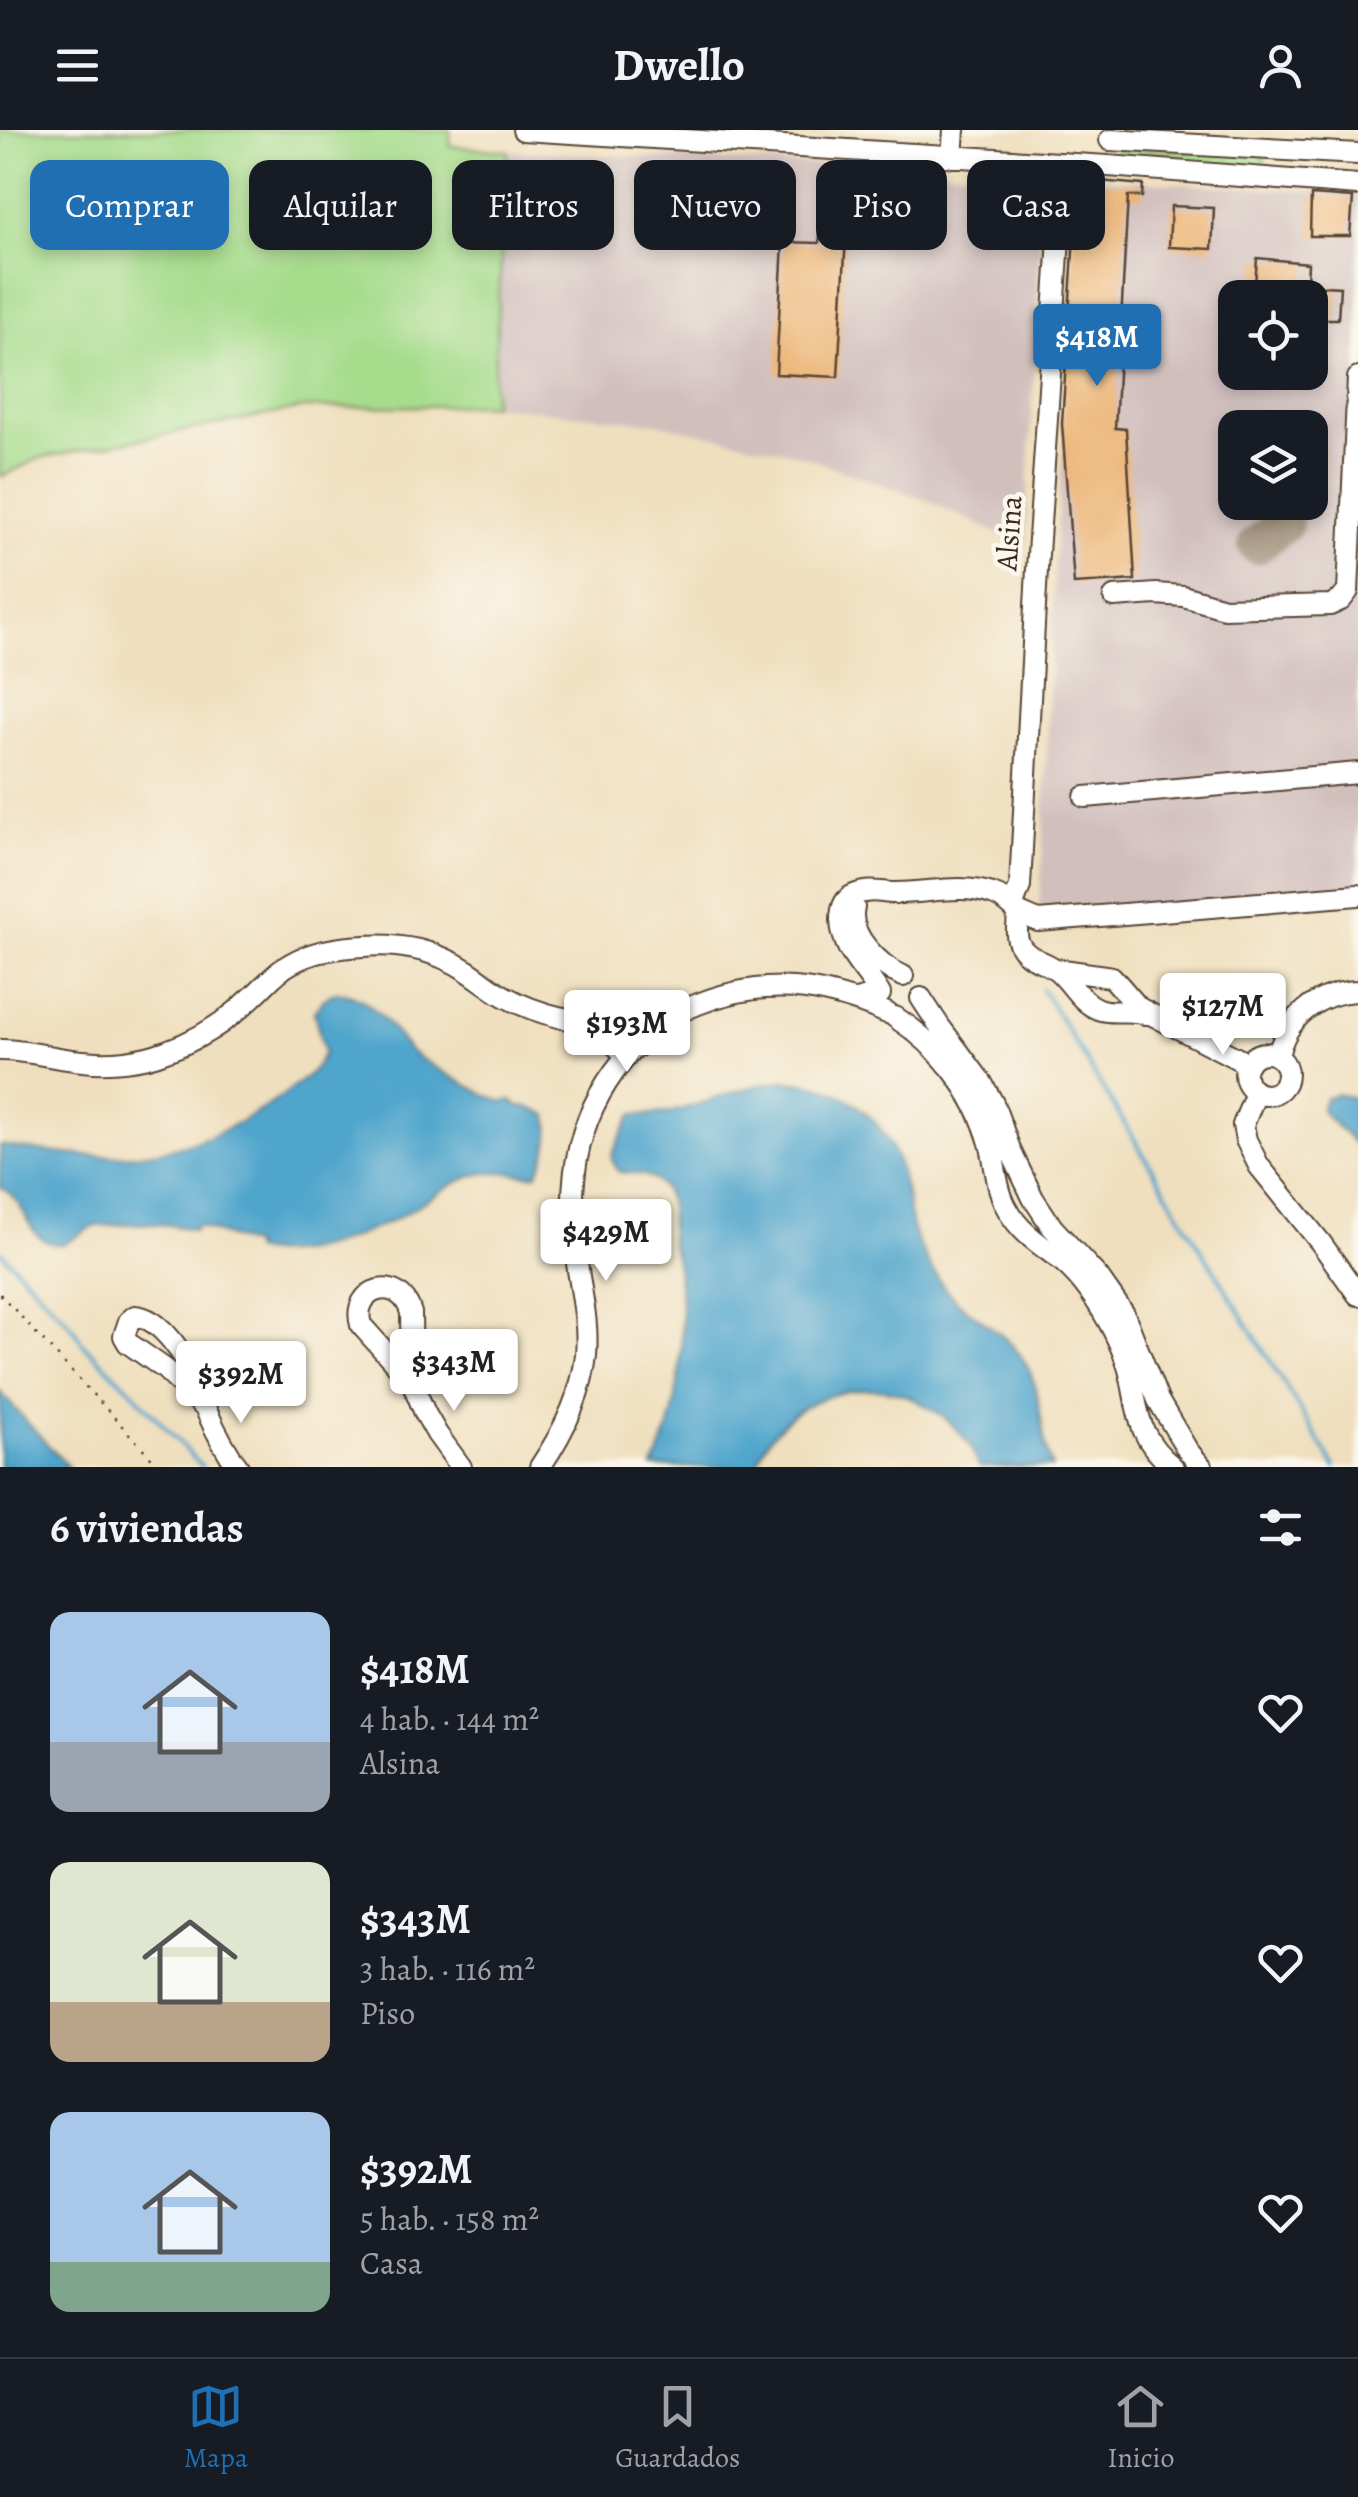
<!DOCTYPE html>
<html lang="es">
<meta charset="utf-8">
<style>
:root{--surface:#171b24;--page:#20242c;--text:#f1f3f6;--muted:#9ea1a6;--line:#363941;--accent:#1f6fb2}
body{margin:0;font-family:Alegreya,serif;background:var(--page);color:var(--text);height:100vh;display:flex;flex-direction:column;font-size:38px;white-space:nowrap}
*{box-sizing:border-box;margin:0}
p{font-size:32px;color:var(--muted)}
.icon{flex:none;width:55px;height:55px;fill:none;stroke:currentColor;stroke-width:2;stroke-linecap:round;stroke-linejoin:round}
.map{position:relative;height:1337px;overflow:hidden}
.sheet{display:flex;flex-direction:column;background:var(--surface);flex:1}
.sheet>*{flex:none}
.banner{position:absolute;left:30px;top:30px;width:1300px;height:90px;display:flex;gap:20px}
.tools{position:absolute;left:1218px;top:150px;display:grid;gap:20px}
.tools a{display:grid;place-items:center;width:110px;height:110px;border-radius:20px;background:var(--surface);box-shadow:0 5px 15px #0003;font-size:50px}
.price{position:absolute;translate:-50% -85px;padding:0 22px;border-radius:10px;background:#fff;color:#222;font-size:32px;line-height:65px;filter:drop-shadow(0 2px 5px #0008)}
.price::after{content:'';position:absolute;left:50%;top:60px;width:30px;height:22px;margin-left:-15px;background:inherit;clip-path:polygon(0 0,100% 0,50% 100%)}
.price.current{background:var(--accent);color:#fff}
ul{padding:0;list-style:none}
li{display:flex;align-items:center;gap:30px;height:250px;padding:0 50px}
li span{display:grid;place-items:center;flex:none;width:280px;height:200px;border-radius:20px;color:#555}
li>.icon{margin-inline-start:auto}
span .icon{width:120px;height:120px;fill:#fffc;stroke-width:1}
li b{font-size:42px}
h2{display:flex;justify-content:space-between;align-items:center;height:120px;padding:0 50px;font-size:42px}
.tag{padding:0 35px;border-radius:20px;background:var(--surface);box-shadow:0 5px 15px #0003;font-size:35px;line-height:90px}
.tag.current{background:var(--accent);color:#fff}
header{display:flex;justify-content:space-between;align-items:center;height:130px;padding:0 50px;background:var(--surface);font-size:45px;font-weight:700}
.tab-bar{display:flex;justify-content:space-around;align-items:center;height:140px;border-top:2px solid var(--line);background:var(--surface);font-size:28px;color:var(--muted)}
.tab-bar a{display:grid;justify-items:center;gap:5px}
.tab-bar .current{color:var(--accent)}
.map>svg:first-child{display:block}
.industrial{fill:#d1bfbe;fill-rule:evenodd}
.green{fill:#a6dc8c;stroke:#708355;stroke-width:2.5}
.water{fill:#4fa5cc;stroke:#456875;stroke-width:2.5}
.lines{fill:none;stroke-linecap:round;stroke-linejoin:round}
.stream{stroke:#4fa5cc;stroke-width:4}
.taxiway{stroke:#95846e;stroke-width:38}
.building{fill:#ecb475}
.minor-casing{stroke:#564536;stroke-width:24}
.path{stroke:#564536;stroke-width:2.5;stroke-dasharray:2.5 8;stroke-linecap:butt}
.minor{stroke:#fff;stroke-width:20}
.labels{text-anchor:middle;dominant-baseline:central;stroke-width:9;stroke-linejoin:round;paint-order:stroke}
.street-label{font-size:30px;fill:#3b2a1e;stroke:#fbf7ec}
</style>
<header><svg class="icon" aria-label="menu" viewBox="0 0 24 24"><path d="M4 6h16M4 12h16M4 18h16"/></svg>Dwello<svg class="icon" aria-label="person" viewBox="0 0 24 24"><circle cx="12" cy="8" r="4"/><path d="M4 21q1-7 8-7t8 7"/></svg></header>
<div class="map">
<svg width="1358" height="1337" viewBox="0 0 1358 1337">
<rect width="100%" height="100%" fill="#fbf7ec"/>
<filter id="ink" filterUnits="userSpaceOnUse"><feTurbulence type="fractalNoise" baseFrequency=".01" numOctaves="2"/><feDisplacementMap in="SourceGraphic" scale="20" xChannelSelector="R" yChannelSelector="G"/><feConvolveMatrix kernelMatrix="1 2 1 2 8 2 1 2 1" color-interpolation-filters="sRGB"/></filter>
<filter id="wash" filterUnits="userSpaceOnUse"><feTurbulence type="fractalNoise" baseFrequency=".0048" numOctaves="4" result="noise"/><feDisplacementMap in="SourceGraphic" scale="40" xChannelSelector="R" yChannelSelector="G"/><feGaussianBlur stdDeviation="2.25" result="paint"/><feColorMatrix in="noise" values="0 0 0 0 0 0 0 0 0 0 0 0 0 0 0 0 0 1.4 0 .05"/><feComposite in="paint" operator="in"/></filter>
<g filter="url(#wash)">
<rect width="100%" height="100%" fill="#efdfbe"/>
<!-- industrial -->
<path class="industrial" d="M508,21L1019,44L1043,53L1025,416L931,372L794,323L655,293L492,275Z
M1083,48L1358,64V770L1037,801L1042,732L1055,423ZM1235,168H1310V242H1235ZM1235,298H1310V372H1235Z"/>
<!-- green -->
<path class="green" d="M0,0H450V16L508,21L492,275L304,278L40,328L0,347Z
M1117,18L1266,24L1262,38L1117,32Z"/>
<!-- water -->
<path class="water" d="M335,862C368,863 389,895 407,918C415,928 490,969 503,971C505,972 508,971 511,970L518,976H525L548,985C552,1005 547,1026 537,1044C519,1046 501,1039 483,1043C449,1051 423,1075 393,1090C352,1109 298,1132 252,1120L253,1116L197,1095L194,1100C168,1093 144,1092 117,1095C110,1095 100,1094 93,1097C77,1102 67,1123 44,1110C25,1099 26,1070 0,1057V1015C82,1028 151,1036 228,998C247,988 265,979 282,966C299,952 315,944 324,922L314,882L322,871Z
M786,951C847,954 890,991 903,1051C908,1068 908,1086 914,1103C919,1119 930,1136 939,1150C961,1186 1003,1194 1026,1234C1044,1266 1038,1304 1052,1337H979C971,1311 953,1292 930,1278C921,1273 912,1267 902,1264C856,1249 797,1270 769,1309C763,1317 759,1328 755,1337H653C683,1279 687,1196 676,1132C675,1124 671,1117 670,1109C668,1092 673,1071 662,1057C652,1044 635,1042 619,1042L612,1030V1024L632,985C645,984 659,985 671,982C710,973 745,954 786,951Z
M1336,964L1358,969V1017L1321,981L1325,968Z
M0,1262L68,1337H0Z"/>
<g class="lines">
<!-- stream -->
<path class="stream" d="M1042,859L1335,1337
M0,1121L72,1196L83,1214L130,1259L202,1337"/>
<!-- taxiway -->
<path class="taxiway" d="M1257,415L1284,393"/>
</g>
<g id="blocks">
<!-- building -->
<path class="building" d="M1088,50L1143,55L1142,67L1128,66L1115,298L1126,299L1135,450L1074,454L1062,294L1077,58Z
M1311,65L1353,68L1350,106H1310Z
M1171,76L1214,78L1212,119L1169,117Z
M820,105L846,106L838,247L776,244L783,112L819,113Z
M1257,128L1308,133L1307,155L1340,157L1338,189H1314L1315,168H1254Z
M1310,312L1324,313L1321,373L1310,372Z"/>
</g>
</g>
<g filter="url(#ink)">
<use href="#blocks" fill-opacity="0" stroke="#564536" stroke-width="2.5"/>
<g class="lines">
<!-- minor casing -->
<g class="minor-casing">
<path id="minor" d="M523,0L1108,36L1358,55
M1110,10L1358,24
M952,27L954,0
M1114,467L1156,464L1183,466L1224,478L1330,475L1341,470L1348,461L1358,248
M1085,667L1358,643
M1013,775L1020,756L1037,439L1064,33
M854,777C847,804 879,836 903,846
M1018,782C1018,791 1015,805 1019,813C1025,829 1046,831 1058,841C1071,852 1081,873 1098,879C1113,885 1130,878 1145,884
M1056,839L1112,847L1139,878L1248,934
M921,868L940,897L982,953L993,973L1011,1022L1033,1068L1052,1097L1098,1147L1124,1184L1158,1270L1188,1321L1202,1337
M856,870L880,864C865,838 842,822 841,790C841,779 844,769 854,765C867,759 879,762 892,763C926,764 959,753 992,764C1003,767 1009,774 1017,781C1023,785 1032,788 1038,791L1358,765
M895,887C941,917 975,961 990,1013C996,1035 996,1060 1008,1080C1021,1104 1043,1116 1063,1132C1084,1150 1100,1175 1113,1200C1120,1214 1126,1228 1130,1243C1139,1284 1137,1308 1173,1337
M613 907a14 14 0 1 1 28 0a14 14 0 1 1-28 0Z
M639,911C655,893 676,883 698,874C766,847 822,855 887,883
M0,920C29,920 55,929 83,931C110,934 141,931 166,921C198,910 226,892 250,869C263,858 275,842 290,834C312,821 339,817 364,816C400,813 436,821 466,840C479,848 491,859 504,866C540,886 582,894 622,894
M1245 944a21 21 0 1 1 42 0a21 21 0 1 1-42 0Z
M1278,927C1285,888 1319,862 1358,861
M1256,963L1243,995L1246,1010L1259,1036L1321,1113L1358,1165
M412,1252L411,1183C400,1143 350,1158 361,1195L412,1252L425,1283L437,1304L461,1337
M205,1278L165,1239L128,1213L124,1206L129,1191L135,1186C161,1187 188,1230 197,1253C201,1262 203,1273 207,1282C216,1302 225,1320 238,1337
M540,1337C563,1303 582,1266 586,1225C589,1190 580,1159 576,1126C566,1047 577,979 633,919"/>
</g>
<!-- path -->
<path class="path" d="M0,1164L160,1337"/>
<!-- minor -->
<use href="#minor" class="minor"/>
</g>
</g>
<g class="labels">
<!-- street labels -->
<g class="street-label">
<text transform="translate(1009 403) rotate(-86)">Alsina</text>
</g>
</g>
</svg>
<div class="tools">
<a><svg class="icon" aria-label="locate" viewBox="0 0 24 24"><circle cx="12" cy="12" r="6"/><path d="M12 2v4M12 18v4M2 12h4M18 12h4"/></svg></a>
<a><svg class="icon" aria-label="layers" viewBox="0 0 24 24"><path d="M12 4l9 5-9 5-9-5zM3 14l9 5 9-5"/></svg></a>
</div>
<b class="price current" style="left:1097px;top:259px">$418M</b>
<b class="price" style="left:1223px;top:928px">$127M</b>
<b class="price" style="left:627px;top:945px">$193M</b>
<b class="price" style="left:606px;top:1154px">$429M</b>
<b class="price" style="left:454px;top:1284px">$343M</b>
<b class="price" style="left:241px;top:1296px">$392M</b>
<div class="banner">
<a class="tag current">Comprar</a>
<a class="tag">Alquilar</a>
<a class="tag">Filtros</a>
<a class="tag">Nuevo</a>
<a class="tag">Piso</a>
<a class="tag">Casa</a>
</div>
</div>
<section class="sheet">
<h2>6 viviendas<svg class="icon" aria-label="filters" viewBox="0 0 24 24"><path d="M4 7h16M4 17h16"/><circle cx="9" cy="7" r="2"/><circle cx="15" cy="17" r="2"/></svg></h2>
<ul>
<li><span style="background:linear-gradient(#a9c7e8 65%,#9aa5b1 0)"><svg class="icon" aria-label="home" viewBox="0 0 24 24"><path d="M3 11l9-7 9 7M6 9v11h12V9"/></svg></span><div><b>$418M</b><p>4 hab. · 144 m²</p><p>Alsina</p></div><svg class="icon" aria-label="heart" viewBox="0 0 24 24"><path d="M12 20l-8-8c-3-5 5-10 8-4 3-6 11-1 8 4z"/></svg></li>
<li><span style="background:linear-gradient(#dfe7d0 70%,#b9a48a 0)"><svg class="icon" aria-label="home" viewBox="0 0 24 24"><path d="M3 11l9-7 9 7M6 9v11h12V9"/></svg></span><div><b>$343M</b><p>3 hab. · 116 m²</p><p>Piso</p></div><svg class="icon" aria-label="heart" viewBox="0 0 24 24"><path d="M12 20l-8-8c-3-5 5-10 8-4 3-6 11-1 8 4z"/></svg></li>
<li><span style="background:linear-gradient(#a9c7e8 75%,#7fa58c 0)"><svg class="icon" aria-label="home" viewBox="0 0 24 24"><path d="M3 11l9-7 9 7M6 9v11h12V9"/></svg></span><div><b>$392M</b><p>5 hab. · 158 m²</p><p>Casa</p></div><svg class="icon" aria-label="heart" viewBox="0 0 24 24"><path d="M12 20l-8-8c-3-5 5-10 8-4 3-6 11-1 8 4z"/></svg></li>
</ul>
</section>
<nav class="tab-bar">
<a class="current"><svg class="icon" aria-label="map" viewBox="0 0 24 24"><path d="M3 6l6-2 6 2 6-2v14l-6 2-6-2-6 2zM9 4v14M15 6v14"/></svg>Mapa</a>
<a><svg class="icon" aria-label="saved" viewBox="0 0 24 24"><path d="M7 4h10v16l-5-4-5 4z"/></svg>Guardados</a>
<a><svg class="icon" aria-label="home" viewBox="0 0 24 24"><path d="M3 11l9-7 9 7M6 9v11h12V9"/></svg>Inicio</a>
</nav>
